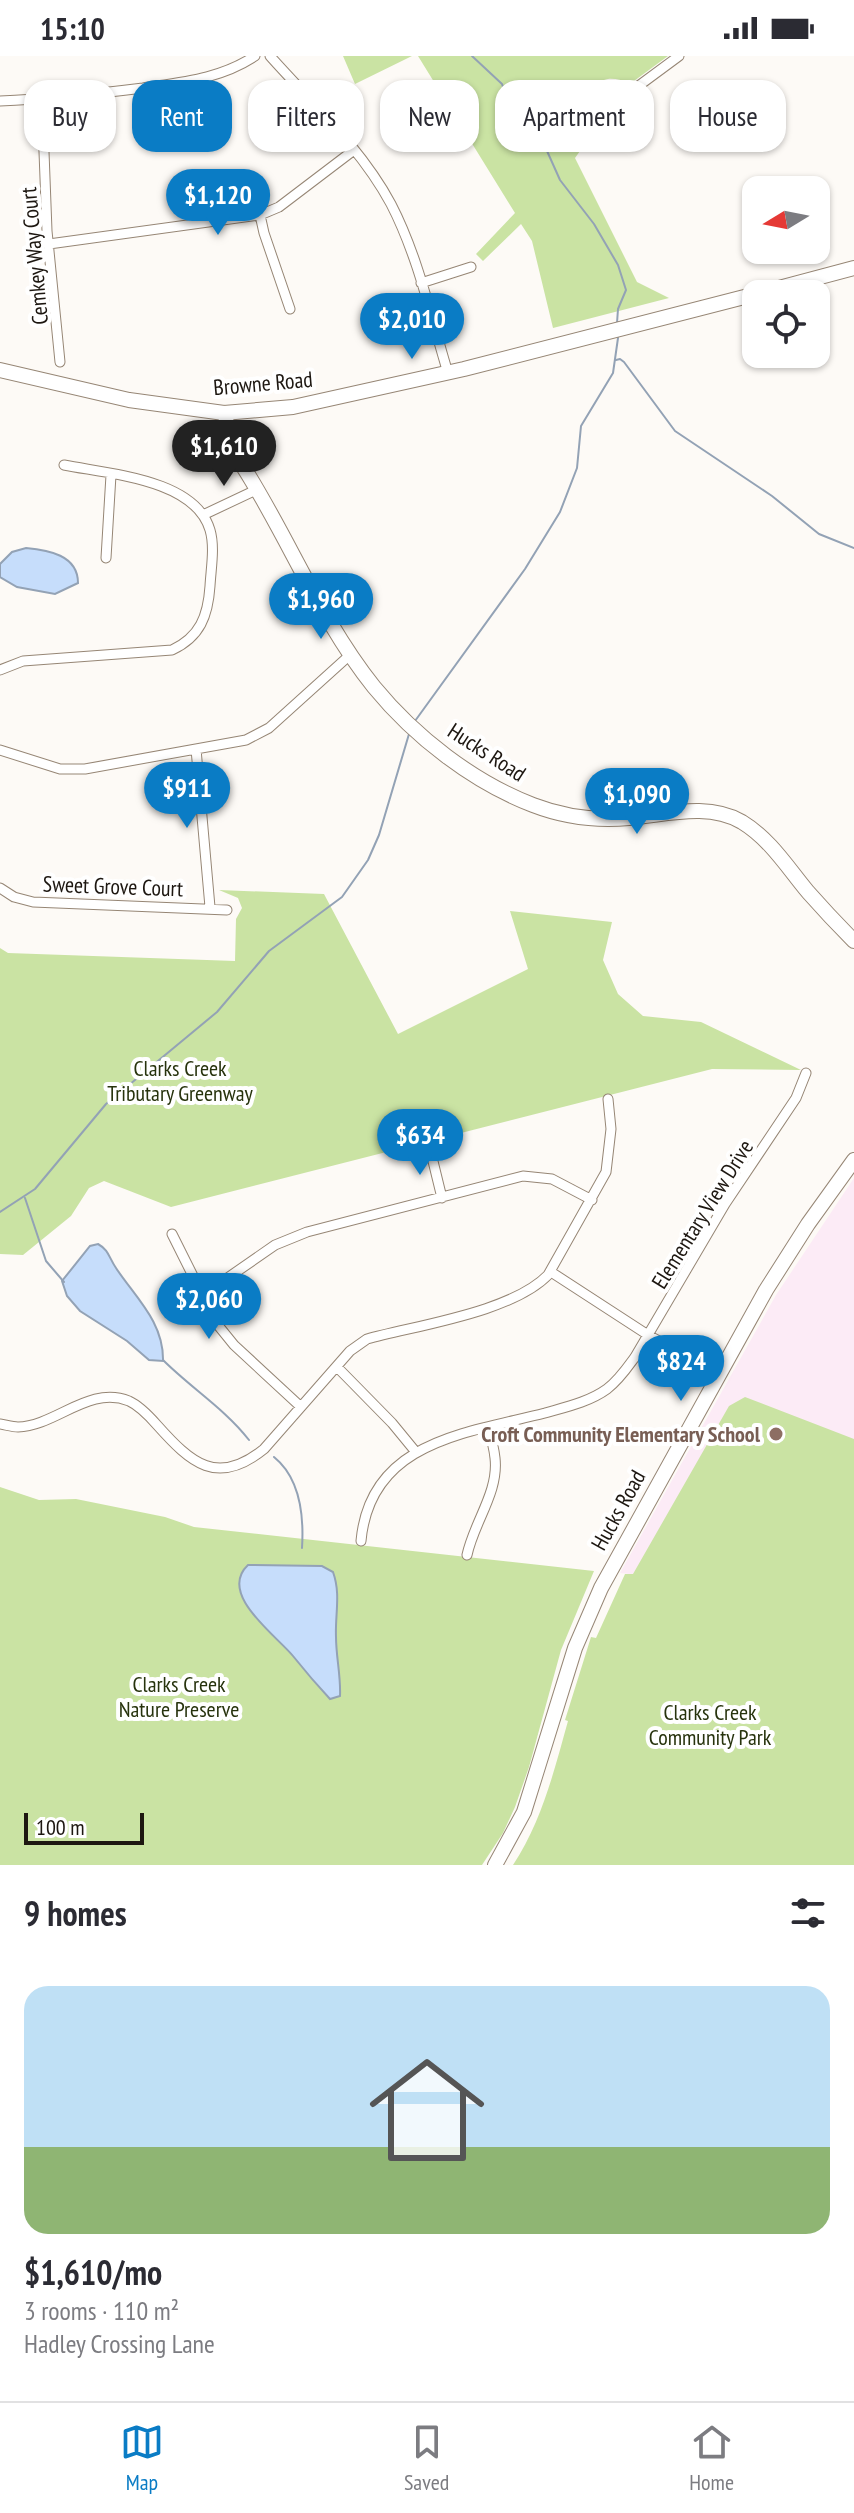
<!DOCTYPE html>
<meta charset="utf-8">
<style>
:root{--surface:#fff;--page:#f7f7f7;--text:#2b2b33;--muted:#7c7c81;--line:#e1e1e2;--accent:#0a7cc5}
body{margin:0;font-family:"PT Sans Narrow",sans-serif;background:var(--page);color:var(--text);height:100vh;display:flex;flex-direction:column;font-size:30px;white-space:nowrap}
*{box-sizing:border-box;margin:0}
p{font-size:26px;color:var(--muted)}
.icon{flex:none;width:44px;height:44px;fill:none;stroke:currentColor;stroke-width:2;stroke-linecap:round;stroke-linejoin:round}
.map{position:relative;height:1809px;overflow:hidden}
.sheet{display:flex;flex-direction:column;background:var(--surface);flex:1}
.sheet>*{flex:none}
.hud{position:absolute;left:24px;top:24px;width:806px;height:72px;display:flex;gap:16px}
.needle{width:52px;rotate:260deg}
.tools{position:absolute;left:742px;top:120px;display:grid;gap:16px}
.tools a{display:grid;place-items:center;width:88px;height:88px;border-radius:16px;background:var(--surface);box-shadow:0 2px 6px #0004;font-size:40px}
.scale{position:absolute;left:24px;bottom:20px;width:120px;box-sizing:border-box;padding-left:8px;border:4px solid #1d1711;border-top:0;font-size:22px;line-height:28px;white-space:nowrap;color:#1d1711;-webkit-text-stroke:6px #fff;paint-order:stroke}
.price{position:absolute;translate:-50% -68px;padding:0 18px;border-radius:28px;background:var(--accent);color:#fff;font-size:26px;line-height:52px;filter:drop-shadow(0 2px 4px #0008)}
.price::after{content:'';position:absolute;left:50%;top:48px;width:24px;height:18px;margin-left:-12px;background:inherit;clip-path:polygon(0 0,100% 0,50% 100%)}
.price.active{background:#222;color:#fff}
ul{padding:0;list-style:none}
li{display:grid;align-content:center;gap:16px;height:424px;padding:0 24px}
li+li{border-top:2px solid var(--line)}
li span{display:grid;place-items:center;height:248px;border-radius:24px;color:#555}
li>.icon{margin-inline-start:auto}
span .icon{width:144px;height:144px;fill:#fffc;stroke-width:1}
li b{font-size:34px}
h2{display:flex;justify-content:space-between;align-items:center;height:96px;padding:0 24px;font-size:34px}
.tag{padding:0 28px;border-radius:24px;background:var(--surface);box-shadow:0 2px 6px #0004;font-size:28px;line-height:72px}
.tag.active{background:var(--accent);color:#fff}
.status{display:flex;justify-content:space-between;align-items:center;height:56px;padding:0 40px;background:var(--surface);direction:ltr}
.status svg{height:22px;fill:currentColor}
.dock{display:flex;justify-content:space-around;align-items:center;height:112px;border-top:2px solid var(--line);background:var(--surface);font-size:22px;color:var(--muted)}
.dock a{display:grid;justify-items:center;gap:4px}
.dock .active{color:var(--accent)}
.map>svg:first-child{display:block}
.education{fill:#fcebf6}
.green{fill:#cae3a3}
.water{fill:#c6ddfb;stroke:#93a2b5;stroke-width:2}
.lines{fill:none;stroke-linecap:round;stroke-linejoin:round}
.stream{stroke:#93a2b5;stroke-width:2}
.street-casing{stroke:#968675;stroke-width:11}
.secondary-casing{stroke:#968675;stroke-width:16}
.street{stroke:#fff;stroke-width:9}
.secondary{stroke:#fff;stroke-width:14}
.education-dot{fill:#8d6e63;stroke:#fff;stroke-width:3}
.labels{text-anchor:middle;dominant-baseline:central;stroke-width:8;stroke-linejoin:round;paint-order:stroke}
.street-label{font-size:22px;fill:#1d1711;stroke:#fff}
.park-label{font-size:22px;fill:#27330d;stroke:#fff}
.education-label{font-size:22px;font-weight:bold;fill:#785e54;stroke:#fff;text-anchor:end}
</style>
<div class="status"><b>15:10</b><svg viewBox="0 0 49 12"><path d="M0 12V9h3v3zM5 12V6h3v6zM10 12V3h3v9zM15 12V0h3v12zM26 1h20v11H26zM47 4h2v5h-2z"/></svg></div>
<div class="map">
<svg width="854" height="1809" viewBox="0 0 854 1809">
<rect width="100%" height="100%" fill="#fdfaf6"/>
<!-- education -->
<path class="education" d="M854,1122V1543L620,1517L776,1239Z"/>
<!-- green -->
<path class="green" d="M343,0H412L355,28Z
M418,0H668L634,25C625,26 616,22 608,23C587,26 595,50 608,56L575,102L637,226L669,242L553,272L532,185L521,168L483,205L476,198L515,157Z
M219,834L324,838L398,978L528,913L510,855L612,866L603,904L618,938L643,960L701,966L801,1014L712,1013L171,1151L104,1125L89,1132L71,1160L23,1199L0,1198V892L8,897L235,905L236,863L242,852L238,842Z
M745,1341L854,1383V1809H513C542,1765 554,1715 568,1665L565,1664L591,1581L596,1582L625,1518H633L729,1350Z
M0,1431L39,1444L76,1443L165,1461L194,1471L594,1515L561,1594L529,1711L515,1751L503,1777L482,1809H0Z"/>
<!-- water -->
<path class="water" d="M26,492C48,494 78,499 78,527L55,538L17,531L0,521V508L12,496Z
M98,1188C109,1194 109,1202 116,1212C135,1241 164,1266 163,1305L149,1304L127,1285L80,1255L67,1240L62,1225L90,1190Z
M248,1509L322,1510L333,1516C341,1538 335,1558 336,1581C336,1601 341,1620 340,1640L330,1643C317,1629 305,1615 293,1600C277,1580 217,1538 248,1509Z"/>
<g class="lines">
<!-- stream -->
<path class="stream" d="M472,0L502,28L511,53L543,86L560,124L594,168L618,209L626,234L618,253L617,267
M616,304L620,303L624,306L675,375L772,440L819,478L854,492
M415,665L525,513L560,456L577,412L581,370L613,317L618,282
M25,1142L46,1205L64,1226
M0,1156L35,1133L106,1048L217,956L269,895L342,841L368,804L379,779L409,678
M163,1304C191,1332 225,1353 249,1384
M274,1401C300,1422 304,1460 302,1492"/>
<!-- street casing -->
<g class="street-casing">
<path id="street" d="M270,0C311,46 361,92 391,148C418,200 431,261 448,317
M611,38L633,34L679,0
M42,43L47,175L60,306
M0,45C48,43 95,38 143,32C183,26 220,23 255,0
M260,159L264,177L290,253
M49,188L260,159L279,151L354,94
M421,227L471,211
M203,459L258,433
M106,502L111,419
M0,614L23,605L172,594C200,581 208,560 210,530C211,512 215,491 210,474C195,423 109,418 64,409
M196,693L210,851
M0,694L60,713H85L246,684L269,672L351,598
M0,832L14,841L33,846L227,854
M430,1093L442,1142
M172,1178L217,1268L234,1289L301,1351
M551,1216L648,1279L719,1318
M203,1239L275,1189L307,1176L523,1120L552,1123L592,1144
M337,1311L392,1367L415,1395
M0,1368C6,1369 13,1371 18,1371C56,1370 89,1329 129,1345C140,1350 150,1361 157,1369C191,1407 217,1431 264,1393L350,1295L367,1283C418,1269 512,1256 548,1219L606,1116L611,1073L608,1043
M361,1485C370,1385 467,1377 545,1357C566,1351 589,1346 607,1333C619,1324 627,1312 635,1301L725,1148L796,1042L806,1017
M467,1499C474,1466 499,1436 495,1402C494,1392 491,1381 488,1371"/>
</g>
<!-- secondary casing -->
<g class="secondary-casing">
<path id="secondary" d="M756,238L854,212
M0,314L129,344L224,357L293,351L464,313L756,238
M224,357L235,393L244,412C289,483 321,565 374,631C415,681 473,726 533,749C564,761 596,765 629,762C666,759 707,746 742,766C770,783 788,812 808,836C823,853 838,869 854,885
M495,1809L524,1756L575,1592L601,1532L766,1234L808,1168L854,1104"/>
</g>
<!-- street -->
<use href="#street" class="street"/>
<!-- secondary -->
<use href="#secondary" class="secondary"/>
</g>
<!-- markers -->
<circle class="education-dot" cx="776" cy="1378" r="8"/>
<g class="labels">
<!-- street labels -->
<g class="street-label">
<text transform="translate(34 200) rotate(-95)">Cemkey Way Court</text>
<text transform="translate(263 327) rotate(-5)">Browne Road</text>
<text transform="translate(487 696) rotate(33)">Hucks Road</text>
<text transform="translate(113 830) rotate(2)">Sweet Grove Court</text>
<text transform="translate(702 1158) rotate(-58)">Elementary View Drive</text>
<text transform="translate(618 1454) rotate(-61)">Hucks Road</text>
</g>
<!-- park labels -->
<g class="park-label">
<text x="180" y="1012">Clarks Creek<tspan x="180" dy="25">Tributary Greenway</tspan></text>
<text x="179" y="1628">Clarks Creek<tspan x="179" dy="25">Nature Preserve</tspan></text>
<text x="710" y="1656">Clarks Creek<tspan x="710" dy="25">Community Park</tspan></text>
</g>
<!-- education labels -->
<g class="education-label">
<text x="760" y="1378">Croft Community Elementary School</text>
</g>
</g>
</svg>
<div class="tools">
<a><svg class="needle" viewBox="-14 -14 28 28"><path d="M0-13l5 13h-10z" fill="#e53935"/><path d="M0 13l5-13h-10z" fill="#7c7c81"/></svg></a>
<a><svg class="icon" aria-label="locate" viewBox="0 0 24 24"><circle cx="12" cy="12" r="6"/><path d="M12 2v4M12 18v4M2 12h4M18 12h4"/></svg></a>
</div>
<div class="scale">100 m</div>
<b class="price" style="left:218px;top:181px">$1,120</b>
<b class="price" style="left:412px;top:305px">$2,010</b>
<b class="price active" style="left:224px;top:432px">$1,610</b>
<b class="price" style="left:321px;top:585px">$1,960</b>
<b class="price" style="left:187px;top:774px">$911</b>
<b class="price" style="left:637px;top:780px">$1,090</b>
<b class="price" style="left:420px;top:1121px">$634</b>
<b class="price" style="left:209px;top:1285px">$2,060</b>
<b class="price" style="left:681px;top:1347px">$824</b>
<div class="hud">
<a class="tag">Buy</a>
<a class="tag active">Rent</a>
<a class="tag">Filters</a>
<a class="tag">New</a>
<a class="tag">Apartment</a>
<a class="tag">House</a>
</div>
</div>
<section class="sheet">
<h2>9 homes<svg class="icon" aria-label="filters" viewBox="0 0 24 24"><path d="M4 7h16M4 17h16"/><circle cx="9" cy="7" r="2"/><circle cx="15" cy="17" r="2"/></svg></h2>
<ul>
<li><span style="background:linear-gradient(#bfe0f5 65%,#8fb573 0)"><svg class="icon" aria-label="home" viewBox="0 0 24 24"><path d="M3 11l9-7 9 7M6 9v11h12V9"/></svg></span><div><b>$1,610/mo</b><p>3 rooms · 110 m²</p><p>Hadley Crossing Lane</p></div></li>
</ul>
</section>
<nav class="dock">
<a class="active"><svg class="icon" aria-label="map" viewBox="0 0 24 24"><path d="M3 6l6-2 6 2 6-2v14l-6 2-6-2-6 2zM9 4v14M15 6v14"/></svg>Map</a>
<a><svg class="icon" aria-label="saved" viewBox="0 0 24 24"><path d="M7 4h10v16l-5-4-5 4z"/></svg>Saved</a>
<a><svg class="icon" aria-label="home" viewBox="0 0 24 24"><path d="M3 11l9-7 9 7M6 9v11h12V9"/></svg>Home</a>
</nav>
